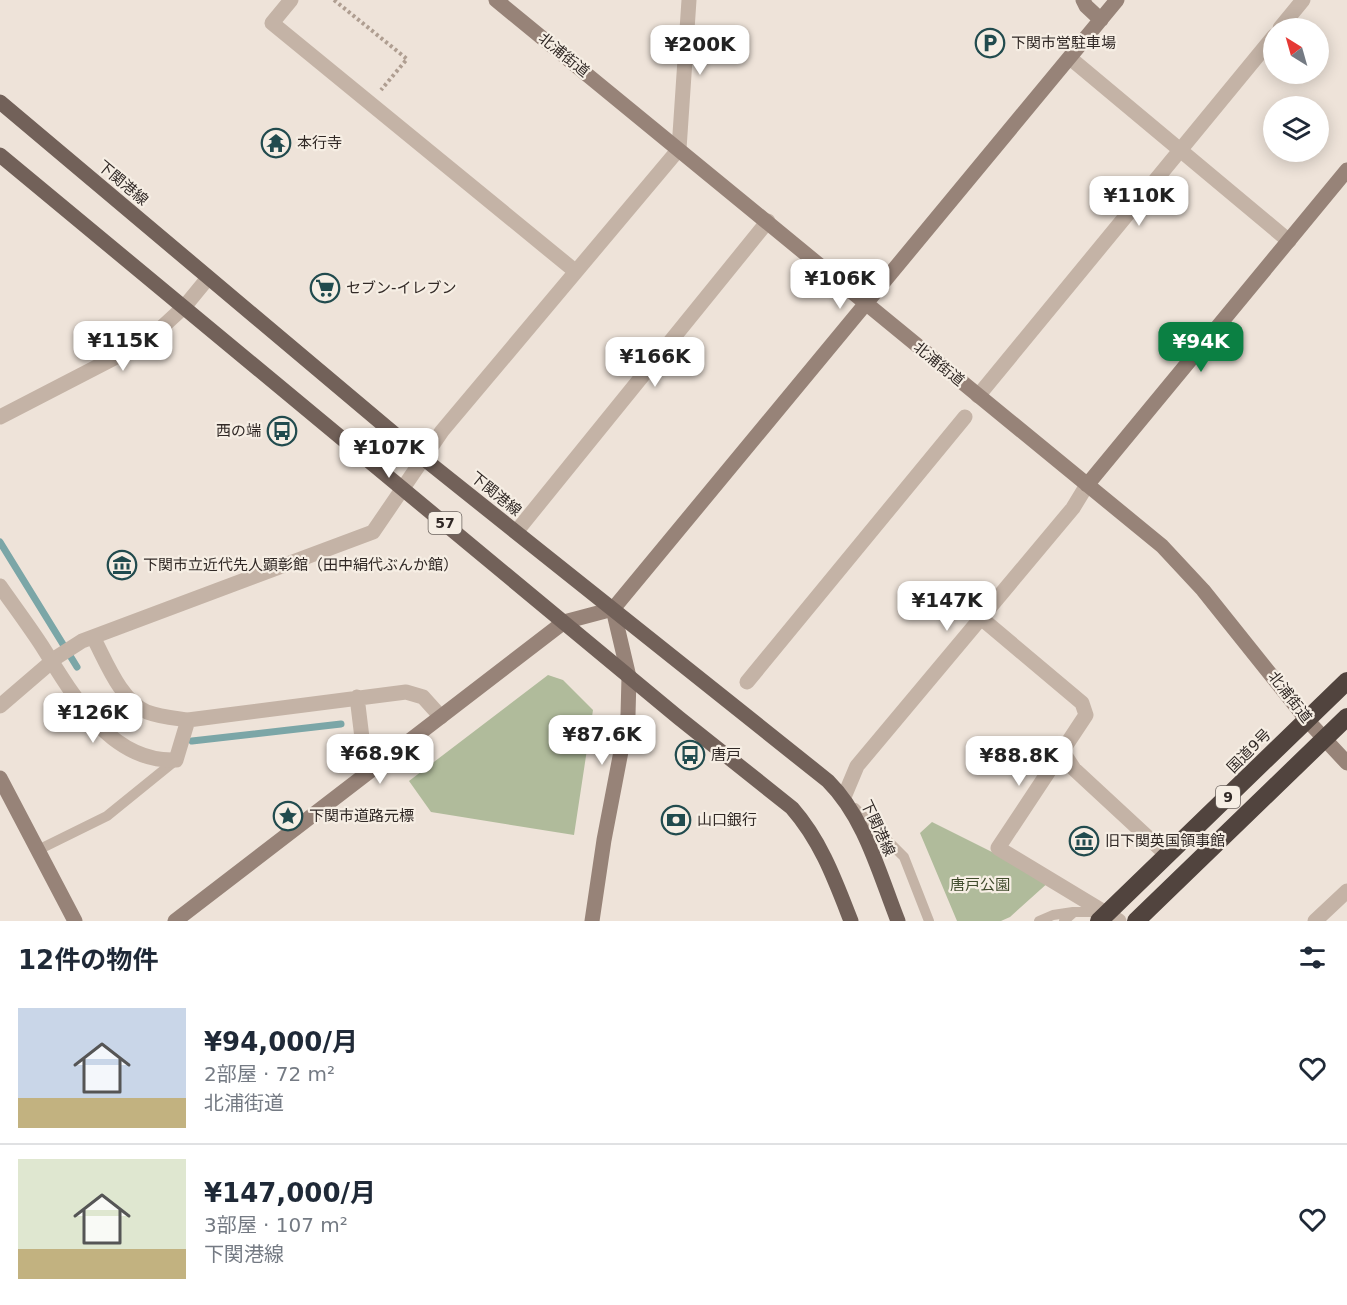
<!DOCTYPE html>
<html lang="ja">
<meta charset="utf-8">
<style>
:root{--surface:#fff;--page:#f2f2f3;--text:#1f2937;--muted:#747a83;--line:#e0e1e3;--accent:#0b8043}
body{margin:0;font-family:"DejaVu Sans","Noto Sans JP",sans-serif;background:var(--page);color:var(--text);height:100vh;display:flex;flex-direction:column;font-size:22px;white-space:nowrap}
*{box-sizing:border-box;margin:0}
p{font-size:20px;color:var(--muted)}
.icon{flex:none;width:33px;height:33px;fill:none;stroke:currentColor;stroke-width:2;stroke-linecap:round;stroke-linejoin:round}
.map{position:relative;height:921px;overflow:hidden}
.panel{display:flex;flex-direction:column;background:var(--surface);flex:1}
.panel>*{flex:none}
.needle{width:39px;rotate:323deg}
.controls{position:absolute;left:1263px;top:18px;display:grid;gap:12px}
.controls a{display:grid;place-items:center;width:66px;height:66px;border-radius:50%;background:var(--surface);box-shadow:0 3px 15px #0003;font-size:30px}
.price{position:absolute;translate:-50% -51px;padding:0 14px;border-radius:12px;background:#fff;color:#222;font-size:20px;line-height:39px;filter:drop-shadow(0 2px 3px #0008)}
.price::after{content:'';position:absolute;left:50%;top:36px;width:18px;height:14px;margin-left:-9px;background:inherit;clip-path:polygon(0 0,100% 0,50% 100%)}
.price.on{background:var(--accent);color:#fff}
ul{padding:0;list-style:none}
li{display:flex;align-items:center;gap:18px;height:150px;padding:0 18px}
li+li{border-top:2px solid var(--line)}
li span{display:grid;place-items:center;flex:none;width:168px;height:120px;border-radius:0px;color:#555}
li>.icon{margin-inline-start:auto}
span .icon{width:72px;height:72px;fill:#fffc;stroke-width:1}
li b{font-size:26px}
h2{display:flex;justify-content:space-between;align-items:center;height:72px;padding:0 18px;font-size:26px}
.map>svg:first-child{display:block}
.green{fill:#b0bb9b}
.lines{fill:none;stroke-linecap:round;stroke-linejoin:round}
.stream{stroke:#7ba6a7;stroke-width:7}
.path{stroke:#af9e91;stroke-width:4;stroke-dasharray:3 3;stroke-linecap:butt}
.lane{stroke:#c4b3a6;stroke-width:10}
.street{stroke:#c4b3a6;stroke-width:15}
.secondary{stroke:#978378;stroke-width:15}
.primary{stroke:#726159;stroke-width:15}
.highway{stroke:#51443e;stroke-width:18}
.labels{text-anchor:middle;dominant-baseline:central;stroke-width:4.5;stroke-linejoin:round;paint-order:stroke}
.shield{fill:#f6eee4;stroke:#6c645f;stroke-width:1.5}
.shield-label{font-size:14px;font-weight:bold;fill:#312926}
.poi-label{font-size:15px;fill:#312926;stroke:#f6eee4;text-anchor:start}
.street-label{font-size:15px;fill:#312926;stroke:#f6eee4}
.park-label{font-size:15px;fill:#414c2d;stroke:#f6eee4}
</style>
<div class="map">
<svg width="1347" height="921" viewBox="0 0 1347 921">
<rect width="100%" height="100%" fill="#eee3d9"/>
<!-- green -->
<path class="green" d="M548,675L563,680L593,710L574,835L431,812L409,781Z
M932,822L1050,881L1010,917L1001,921H957L920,833Z"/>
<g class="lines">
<!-- stream -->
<path class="stream" d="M0,542L77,667
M192,741L341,724"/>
<!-- path -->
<path class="path" d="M334,0L407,59L381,90"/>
<!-- lane -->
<path class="lane" d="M855,808L904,857L929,921
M38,850L107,816L176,760
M1039,921L1053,915L1073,912
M1064,921L1074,912H1102"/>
<!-- street -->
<path class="street" d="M291,0L272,23L575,271
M1280,28L1303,0
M1070,58L1289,241
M978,396L1274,36
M0,417L147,341L185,306L208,278
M516,532L768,221
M0,586C14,606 29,626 42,646C73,695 110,763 176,760L188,720
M981,618L1082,703L1086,715L998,848L1119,921
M93,637C106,661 120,700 147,712C160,717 174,718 188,720L406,692L423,697L441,717
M747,682L965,417
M357,697L362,738L377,766
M0,706L57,657L82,641L373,532L442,431L679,149L689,0
M1063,752L1074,769L1168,856
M844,797L857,766L1073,508L1087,485
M1315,921L1347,891"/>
<!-- secondary -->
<path class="secondary" d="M496,0L1162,546L1203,590L1307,720L1347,763
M1083,0L1086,6L1101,20
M1087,485L1347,170
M0,778L75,921
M175,921L564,622L613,609L1117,0
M592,921L604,840L628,715L629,677L613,609"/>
<!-- primary -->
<path class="primary" d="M0,102L423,458L828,781C865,818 879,873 898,921
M0,155L679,718L792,808C821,841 835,880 851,921"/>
<!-- highway -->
<path class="highway" d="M1099,921L1347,681
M1136,921L1347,717"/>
</g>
<!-- icons -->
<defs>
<g id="parking-ring" transform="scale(1.5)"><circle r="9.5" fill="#f6eee4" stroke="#214b4e" stroke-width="1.5"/><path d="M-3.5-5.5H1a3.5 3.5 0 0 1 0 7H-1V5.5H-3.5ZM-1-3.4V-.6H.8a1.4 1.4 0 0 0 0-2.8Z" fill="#214b4e"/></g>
<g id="temple-ring" transform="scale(1.5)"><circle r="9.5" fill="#f6eee4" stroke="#214b4e" stroke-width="1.5"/><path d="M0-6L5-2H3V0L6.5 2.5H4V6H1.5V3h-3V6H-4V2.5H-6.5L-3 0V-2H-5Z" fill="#214b4e"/></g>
<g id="supermarket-ring" transform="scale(1.5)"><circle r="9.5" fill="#f6eee4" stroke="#214b4e" stroke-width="1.5"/><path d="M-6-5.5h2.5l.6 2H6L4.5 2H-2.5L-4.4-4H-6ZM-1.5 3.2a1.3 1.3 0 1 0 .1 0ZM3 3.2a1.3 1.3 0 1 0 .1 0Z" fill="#214b4e"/></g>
<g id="bus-ring" transform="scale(1.5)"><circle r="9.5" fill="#f6eee4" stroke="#214b4e" stroke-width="1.5"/><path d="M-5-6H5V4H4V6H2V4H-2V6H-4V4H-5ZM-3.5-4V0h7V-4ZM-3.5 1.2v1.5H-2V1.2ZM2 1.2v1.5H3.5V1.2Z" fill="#214b4e"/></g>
<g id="museum-ring" transform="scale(1.5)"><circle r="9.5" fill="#f6eee4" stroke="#214b4e" stroke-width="1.5"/><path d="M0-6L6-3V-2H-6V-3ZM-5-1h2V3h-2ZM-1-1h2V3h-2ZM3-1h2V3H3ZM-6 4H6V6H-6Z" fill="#214b4e"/></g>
<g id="sight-ring" transform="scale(1.5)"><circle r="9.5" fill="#f6eee4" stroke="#214b4e" stroke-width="1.5"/><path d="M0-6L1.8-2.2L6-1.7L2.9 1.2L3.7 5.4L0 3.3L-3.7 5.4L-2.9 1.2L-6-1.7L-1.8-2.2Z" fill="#214b4e"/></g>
<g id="bank-ring" transform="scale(1.5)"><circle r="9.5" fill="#f6eee4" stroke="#214b4e" stroke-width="1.5"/><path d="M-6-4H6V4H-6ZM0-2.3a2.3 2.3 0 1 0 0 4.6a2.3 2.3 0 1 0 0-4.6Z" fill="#214b4e"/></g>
</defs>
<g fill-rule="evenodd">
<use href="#parking-ring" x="990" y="43"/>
<use href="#temple-ring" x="276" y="143"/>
<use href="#supermarket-ring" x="325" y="288"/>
<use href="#bus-ring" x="282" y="431"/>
<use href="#museum-ring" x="122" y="565"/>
<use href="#bus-ring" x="690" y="755"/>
<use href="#sight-ring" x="288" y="816"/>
<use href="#bank-ring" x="676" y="820"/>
<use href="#museum-ring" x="1084" y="841"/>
</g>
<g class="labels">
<!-- shield labels -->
<g class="shield">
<rect x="428.5" y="512" width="33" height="22" rx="4.5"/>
<rect x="1216" y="786" width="24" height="22" rx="4.5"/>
</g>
<g class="shield-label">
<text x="445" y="523">57</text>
<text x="1228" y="797">9</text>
</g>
<!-- poi labels -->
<g class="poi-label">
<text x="1011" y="43">下関市営駐車場</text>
<text x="297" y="143">本行寺</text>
<text x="346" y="288">セブン-イレブン</text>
<text x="261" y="431" text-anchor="end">西の端</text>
<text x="143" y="565">下関市立近代先人顕彰館（田中絹代ぶんか館）</text>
<text x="711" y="755">唐戸</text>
<text x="309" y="816">下関市道路元標</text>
<text x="697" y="820">山口銀行</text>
<text x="1105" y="841">旧下関英国領事館</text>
</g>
<!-- street labels -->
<g class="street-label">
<text transform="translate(564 55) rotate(39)">北浦街道</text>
<text transform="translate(123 183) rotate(40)">下関港線</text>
<text transform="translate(939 364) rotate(39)">北浦街道</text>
<text transform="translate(496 494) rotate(39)">下関港線</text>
<text transform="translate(1290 697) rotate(52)">北浦街道</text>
<text transform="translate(1249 751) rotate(-45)">国道9号</text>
<text transform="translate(878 828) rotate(65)">下関港線</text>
</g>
<!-- park labels -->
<g class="park-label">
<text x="980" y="885">唐戸公園</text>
</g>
</g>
</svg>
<div class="controls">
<a><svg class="needle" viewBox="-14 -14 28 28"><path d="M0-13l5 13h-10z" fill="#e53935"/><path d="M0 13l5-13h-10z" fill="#747a83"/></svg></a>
<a><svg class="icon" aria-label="layers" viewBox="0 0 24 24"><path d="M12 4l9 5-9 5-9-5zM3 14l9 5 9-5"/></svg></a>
</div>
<b class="price" style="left:700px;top:76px">¥200K</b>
<b class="price" style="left:1139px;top:227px">¥110K</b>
<b class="price" style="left:840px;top:310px">¥106K</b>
<b class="price" style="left:123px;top:372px">¥115K</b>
<b class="price on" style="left:1201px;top:373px">¥94K</b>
<b class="price" style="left:655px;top:388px">¥166K</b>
<b class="price" style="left:389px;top:479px">¥107K</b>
<b class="price" style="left:947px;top:632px">¥147K</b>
<b class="price" style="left:93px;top:744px">¥126K</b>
<b class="price" style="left:602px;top:766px">¥87.6K</b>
<b class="price" style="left:380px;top:785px">¥68.9K</b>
<b class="price" style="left:1019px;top:787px">¥88.8K</b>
</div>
<section class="panel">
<h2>12件の物件<svg class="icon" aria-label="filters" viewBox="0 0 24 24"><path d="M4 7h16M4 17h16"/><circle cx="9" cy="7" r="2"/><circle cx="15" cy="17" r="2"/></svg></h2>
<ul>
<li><span style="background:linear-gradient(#c9d6e8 75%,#c2b280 0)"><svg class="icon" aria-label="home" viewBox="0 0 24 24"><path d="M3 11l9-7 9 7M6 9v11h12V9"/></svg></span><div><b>¥94,000/月</b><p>2部屋 · 72 m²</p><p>北浦街道</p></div><svg class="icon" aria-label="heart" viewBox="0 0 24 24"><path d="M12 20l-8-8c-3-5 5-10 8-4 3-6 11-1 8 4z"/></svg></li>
<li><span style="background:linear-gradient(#dfe7d0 75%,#c2b280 0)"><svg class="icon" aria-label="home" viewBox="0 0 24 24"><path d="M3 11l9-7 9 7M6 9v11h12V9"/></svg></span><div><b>¥147,000/月</b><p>3部屋 · 107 m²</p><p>下関港線</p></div><svg class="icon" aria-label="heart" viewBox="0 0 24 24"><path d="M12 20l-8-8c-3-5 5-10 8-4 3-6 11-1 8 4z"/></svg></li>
</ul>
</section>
